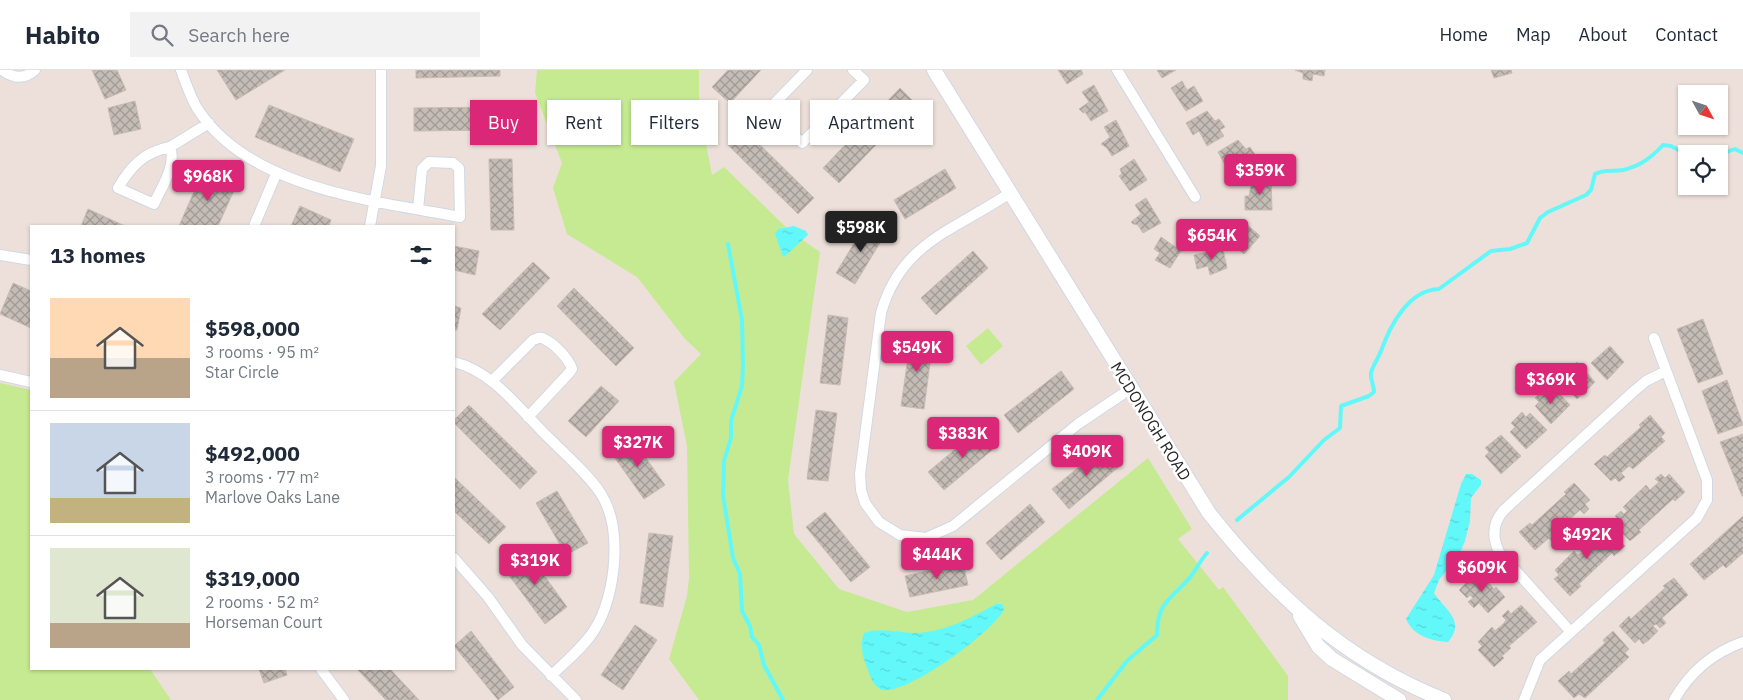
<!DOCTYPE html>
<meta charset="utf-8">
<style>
:root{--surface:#fff;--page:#f2f2f3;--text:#1f2937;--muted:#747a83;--line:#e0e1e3;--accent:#db2777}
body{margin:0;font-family:"IBM Plex Sans",sans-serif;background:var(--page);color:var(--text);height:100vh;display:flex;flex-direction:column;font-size:19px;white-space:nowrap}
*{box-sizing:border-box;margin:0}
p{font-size:16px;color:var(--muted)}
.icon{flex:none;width:28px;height:28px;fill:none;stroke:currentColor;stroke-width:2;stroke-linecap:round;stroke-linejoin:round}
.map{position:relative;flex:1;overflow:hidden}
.panel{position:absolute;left:30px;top:155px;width:425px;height:445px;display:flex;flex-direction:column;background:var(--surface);border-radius:0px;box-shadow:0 1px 4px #0004}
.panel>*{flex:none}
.guide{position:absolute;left:470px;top:30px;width:475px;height:45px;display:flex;gap:10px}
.needle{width:32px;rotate:130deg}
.buttons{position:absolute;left:1678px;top:15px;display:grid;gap:10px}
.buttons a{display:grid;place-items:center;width:50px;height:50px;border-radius:0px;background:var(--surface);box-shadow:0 1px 4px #0004;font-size:25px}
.price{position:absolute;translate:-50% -42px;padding:0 11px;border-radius:5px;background:var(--accent);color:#fff;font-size:16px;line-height:32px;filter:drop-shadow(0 1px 2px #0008)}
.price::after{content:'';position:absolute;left:50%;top:30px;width:15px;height:11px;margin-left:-8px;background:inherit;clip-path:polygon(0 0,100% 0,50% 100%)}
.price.on{background:#222;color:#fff}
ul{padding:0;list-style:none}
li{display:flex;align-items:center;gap:15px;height:125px;padding:0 20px}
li+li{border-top:1px solid var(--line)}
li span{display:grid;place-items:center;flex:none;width:140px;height:100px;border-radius:0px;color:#555}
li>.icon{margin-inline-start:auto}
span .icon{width:60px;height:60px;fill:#fffc;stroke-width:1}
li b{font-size:21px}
h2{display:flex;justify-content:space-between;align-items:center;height:60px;padding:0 20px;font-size:21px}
.tag{padding:0 18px;border-radius:0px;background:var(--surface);box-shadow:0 1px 4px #0004;font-size:18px;line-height:45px}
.tag.on{background:var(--accent);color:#fff}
header{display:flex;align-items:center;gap:30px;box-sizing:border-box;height:70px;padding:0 25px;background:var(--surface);border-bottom:1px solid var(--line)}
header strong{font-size:24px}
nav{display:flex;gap:28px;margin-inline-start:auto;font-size:18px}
.search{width:350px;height:45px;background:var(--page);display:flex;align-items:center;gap:12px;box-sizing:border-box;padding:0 18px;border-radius:0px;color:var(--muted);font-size:19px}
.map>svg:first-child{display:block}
.park{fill:#c5ea91}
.water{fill:url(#water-ripples)}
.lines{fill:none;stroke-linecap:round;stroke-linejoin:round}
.stream{stroke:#62f8fa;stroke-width:4}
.building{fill:url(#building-cross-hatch);stroke:#c9bcb3}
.minor-casing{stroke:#cfd8e4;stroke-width:12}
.secondary-casing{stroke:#cfd8e4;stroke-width:16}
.minor{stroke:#fff;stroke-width:10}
.secondary{stroke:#fff;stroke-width:14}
.labels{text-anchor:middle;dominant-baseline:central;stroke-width:5;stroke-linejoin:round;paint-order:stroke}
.street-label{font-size:16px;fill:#2a2a2a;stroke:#fff}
</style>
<header>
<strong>Habito</strong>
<div class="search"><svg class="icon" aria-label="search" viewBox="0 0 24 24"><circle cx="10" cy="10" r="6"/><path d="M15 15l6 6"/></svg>Search here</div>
<nav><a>Home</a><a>Map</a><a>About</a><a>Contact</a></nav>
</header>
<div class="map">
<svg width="1743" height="630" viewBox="0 0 1743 630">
<defs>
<pattern id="water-ripples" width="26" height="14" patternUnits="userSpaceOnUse" patternTransform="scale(1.25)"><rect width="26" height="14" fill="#62f8fa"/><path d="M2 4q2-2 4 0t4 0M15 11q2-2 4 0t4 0" fill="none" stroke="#55d5d6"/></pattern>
<pattern id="building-cross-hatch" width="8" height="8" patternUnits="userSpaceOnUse" patternTransform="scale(1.25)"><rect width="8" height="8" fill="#c5bcb6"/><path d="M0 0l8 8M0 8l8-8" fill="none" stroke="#a09994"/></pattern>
</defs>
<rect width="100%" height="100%" fill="#ede0da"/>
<!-- park -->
<path class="park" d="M537,0H699V38L712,105L724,97L791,162L820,182L788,410L794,464L839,519L907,542L973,530L1148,388L1192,459L1178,469L1219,520L1223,517L1288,606V630H699L669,589L687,526L689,508L687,376L674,312L701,284L685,269L637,207L567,164L553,118L562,93L535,23Z
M988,258L1003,276L981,295L966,276Z
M0,313L31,320V599H150L171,630H0Z"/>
<!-- water -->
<path class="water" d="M794,156L806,161L808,165L784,187L782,184L775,164L778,159Z
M1466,404H1472L1481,410V415L1471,428L1470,451L1465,471L1459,485L1439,510L1434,523C1446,541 1466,551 1448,572C1432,571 1413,566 1406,549L1434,505L1461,414Z
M996,534H1002L1004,539C995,561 901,630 880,619C873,615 870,606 868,600C863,588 859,575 864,563C882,557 897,563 915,563C945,562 971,548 996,534Z"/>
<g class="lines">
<!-- stream -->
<path class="stream" d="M1719,85L1735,79L1743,83
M728,174L742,250L743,296L742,316L731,351V368L724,391L723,425L733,488L740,504L742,541L750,556L752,567L759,575L764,595L783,630
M1237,450L1289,407L1324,370L1340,358L1341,336L1369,326L1374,322C1374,315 1370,309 1371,303C1373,295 1378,289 1381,281C1390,256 1408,220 1439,219L1491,181L1510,179L1527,173L1540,148L1548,142L1586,125L1591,120L1595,104C1605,99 1613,102 1623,100C1640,96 1651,88 1663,75L1671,76L1686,84
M1097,630L1127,591L1157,565C1157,536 1167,531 1186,512C1194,504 1199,492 1207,483"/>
</g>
<!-- building -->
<path class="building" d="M92,0H117L126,20L105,29Z
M217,0H285L236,30Z
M416,0H500V6L416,8Z
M728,0H761L730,33L712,17Z
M1058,0H1081L1083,4L1067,14Z
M1157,0H1176L1162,8Z
M1295,0H1325L1324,6L1313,4L1312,11L1303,9V3Z
M1491,0H1511L1512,3L1494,8Z
M1182,11L1187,20L1194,16L1203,31L1186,41L1171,18Z
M1094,15L1108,41L1091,51L1085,42L1083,43L1079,39L1089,32L1082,22Z
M900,18L916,34L839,113L823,98Z
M135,31L141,59L114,65L108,38Z
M269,35L354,69L340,102L255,67Z
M497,37L498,60L414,61V38Z
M1207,41L1215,51L1219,49L1225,57L1220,60L1224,66L1207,76L1199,61L1193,65L1186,53Z
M1116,50L1129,76L1112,86L1107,78L1101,74L1110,67L1104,57Z
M744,59L814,128L798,144L728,75Z
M1238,70L1246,79L1250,77L1256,86L1251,89L1255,95L1240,104L1230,90L1224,93L1218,82Z
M489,89H512L514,160H491Z
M1134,89L1147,110L1130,121L1119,106L1122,104L1120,99Z
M945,99L956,118L905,149L894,130Z
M203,101L236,116L218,156H179Z
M1252,110H1271L1272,140H1245V126H1249Z
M1146,128L1161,153L1143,163L1138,155L1133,154L1131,152L1141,144L1135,135Z
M300,136L331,150L329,156H291Z
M88,139L125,156H81Z
M1242,150L1260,166L1244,184L1226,168Z
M867,152L886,163L855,214L836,203Z
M1161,167L1181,181L1170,198L1155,190L1160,183L1154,179Z
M454,176L479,181L475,205L454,200Z
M1223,179L1227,198L1210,205L1208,196L1197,199L1194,185Z
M973,181L988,198L936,245L921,228Z
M533,192L550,208L500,260L482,244Z
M13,213L31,221V258L0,244Z
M574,218L634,278L616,296L557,236Z
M454,236L461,238L457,260H454Z
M828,245L848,248L840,315L820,313Z
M1703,249L1723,304L1698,313L1677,259Z
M911,267L933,270L924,339L901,336Z
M1610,276L1624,292L1607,310L1591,293Z
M1577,292L1595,312L1577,329L1559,309Z
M1061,301L1074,319L1018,363L1004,345Z
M1727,310L1743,355L1718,364L1702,321Z
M601,316L619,331L586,367L568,351Z
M1546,318L1550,322L1554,318L1570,335L1551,354L1535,336L1539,332L1535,328Z
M469,335L537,402L520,419L454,353V350Z
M816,340L837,343L828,411L807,409Z
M1522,342L1526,347L1530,343L1547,360L1526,379L1510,362L1515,357L1511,353Z
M1650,345L1665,363L1661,367L1665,371L1633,399L1629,396L1621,403L1625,407L1619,412L1615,408L1611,411L1594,394L1605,385L1607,387L1641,357L1639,355Z
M982,357L997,376L944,420L928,402Z
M1743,364V426H1742L1720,372Z
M1501,365L1521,386L1501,404L1485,386L1489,382L1485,378Z
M631,367L665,415L644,429L610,381Z
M1106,375L1122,394L1069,439L1052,419Z
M1661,404L1665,408L1669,404L1685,422L1675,431L1673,429L1639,460L1641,462L1630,471L1614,454L1619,450L1615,446L1621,441L1624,444L1627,441L1623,437L1646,415L1650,420L1659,412L1655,409Z
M455,408L506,457L489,474L454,441Z
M1574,413L1590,430L1585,434L1589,439L1584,444L1580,440L1560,458L1564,463L1553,473L1549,468L1535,480L1519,462L1530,453L1532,455L1566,424L1564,422Z
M557,421L588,473L566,485L536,433Z
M1030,434L1045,452L1001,490L986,473Z
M825,442L870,497L851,512L806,457Z
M1743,446V483L1726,498L1723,495L1704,510L1690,494Z
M1601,459L1604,463L1609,459L1625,476L1614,486L1612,483L1579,514L1581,516L1570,526L1554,509L1559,505L1555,500L1574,481L1578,485L1582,483L1590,476L1585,471Z
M649,463L673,466L663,537L640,533Z
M525,479L567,537L545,554L502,496Z
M963,493L968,515L910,527L905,506Z
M1479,501L1489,509L1487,511L1494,519L1496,517L1505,527L1488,543L1479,533L1474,538L1468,532L1473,528L1470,525L1467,528L1459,520Z
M1674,508L1688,525L1662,548L1666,553L1660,558L1656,554L1653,556L1658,561L1649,570L1643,574L1639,569L1635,573L1619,556L1629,546L1631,549L1665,518L1663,516Z
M1521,535L1537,552L1509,576L1511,578L1502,586L1504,588L1494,597L1478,580L1482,576L1478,572L1492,557L1495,561L1504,553L1506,550L1502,546L1508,540L1511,544Z
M635,555L657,570L623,620L601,605Z
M471,561L514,617L498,630L454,576Z
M1613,561L1629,579L1625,583L1629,587L1585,628L1579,624L1574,628L1558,611L1569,601L1571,604L1605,573L1603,570Z
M259,599H285L287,605L264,613Z
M357,599H390L419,630H386Z"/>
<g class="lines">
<!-- minor casing -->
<g class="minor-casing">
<path id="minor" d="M2,0C13,8 24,10 35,0
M181,0C186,13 190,26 197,38C248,119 375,131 460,147L459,98L453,93L429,92L422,99L418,139
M807,0L768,40L802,73L864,10L853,0
M1117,0L1195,127
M170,77C144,82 131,96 118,118L154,134C161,118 177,95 170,77L209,53
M1010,123C955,160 901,172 881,243L860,404L861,420L865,433L879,452L900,465L926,468L953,456L1078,354L1130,319
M254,156L277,102
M370,156L381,96V0
M0,185L31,190
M454,292C490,301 514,332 539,358C556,376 589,404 601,424C623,458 616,525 595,559C584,577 566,591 551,606
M0,305L31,312
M492,311L533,270C537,269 540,266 544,269C554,273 569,289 572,299L569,303L528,347
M454,488L488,527L522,575L576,630
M1570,561L1499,482C1492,467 1492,453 1504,440L1633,322L1646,311L1666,301
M321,599L344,630
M1524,630L1540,590L1697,448L1707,430V410L1654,268
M1674,630C1690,602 1712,583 1743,572"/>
</g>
<!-- secondary casing -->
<g class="secondary-casing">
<path id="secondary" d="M934,0L1209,443C1275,526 1344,590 1444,630
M1300,546L1318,576L1332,589L1399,630"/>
</g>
<!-- minor -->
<use href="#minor" class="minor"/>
<!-- secondary -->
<use href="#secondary" class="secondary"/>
</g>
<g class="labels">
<!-- street labels -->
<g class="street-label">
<text transform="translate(1151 351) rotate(58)">MCDONOGH ROAD</text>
</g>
</g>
</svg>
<div class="buttons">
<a><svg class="needle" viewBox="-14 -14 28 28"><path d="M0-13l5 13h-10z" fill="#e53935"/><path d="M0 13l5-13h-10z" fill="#747a83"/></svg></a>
<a><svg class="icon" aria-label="locate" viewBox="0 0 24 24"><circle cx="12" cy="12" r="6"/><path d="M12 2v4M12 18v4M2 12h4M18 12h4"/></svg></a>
</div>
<b class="price" style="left:1260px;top:126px">$359K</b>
<b class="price" style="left:208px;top:132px">$968K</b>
<b class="price on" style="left:861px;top:183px">$598K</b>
<b class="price" style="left:1212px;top:191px">$654K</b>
<b class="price" style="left:917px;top:303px">$549K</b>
<b class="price" style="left:1551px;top:335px">$369K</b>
<b class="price" style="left:963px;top:389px">$383K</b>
<b class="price" style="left:638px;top:398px">$327K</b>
<b class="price" style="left:1087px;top:407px">$409K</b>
<b class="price" style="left:1587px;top:490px">$492K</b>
<b class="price" style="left:937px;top:510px">$444K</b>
<b class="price" style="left:535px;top:516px">$319K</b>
<b class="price" style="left:1482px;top:523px">$609K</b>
<div class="guide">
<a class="tag on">Buy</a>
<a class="tag">Rent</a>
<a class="tag">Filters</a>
<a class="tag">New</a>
<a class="tag">Apartment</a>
</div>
<section class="panel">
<h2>13 homes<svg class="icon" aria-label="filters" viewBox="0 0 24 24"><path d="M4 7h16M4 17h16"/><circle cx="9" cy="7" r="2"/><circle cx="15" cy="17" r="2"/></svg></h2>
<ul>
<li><span style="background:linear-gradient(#ffd9b3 60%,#b9a48a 0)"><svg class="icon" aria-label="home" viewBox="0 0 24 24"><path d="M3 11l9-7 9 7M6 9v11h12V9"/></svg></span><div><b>$598,000</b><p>3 rooms · 95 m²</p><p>Star Circle</p></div></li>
<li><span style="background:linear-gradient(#c9d6e8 75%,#c2b280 0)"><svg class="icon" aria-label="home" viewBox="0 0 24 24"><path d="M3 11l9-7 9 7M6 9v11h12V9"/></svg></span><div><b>$492,000</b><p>3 rooms · 77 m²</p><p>Marlove Oaks Lane</p></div></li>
<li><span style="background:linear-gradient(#dfe7d0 75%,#b9a48a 0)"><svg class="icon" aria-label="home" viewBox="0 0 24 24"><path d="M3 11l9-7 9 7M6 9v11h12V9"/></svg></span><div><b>$319,000</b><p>2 rooms · 52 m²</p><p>Horseman Court</p></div></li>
</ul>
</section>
</div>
